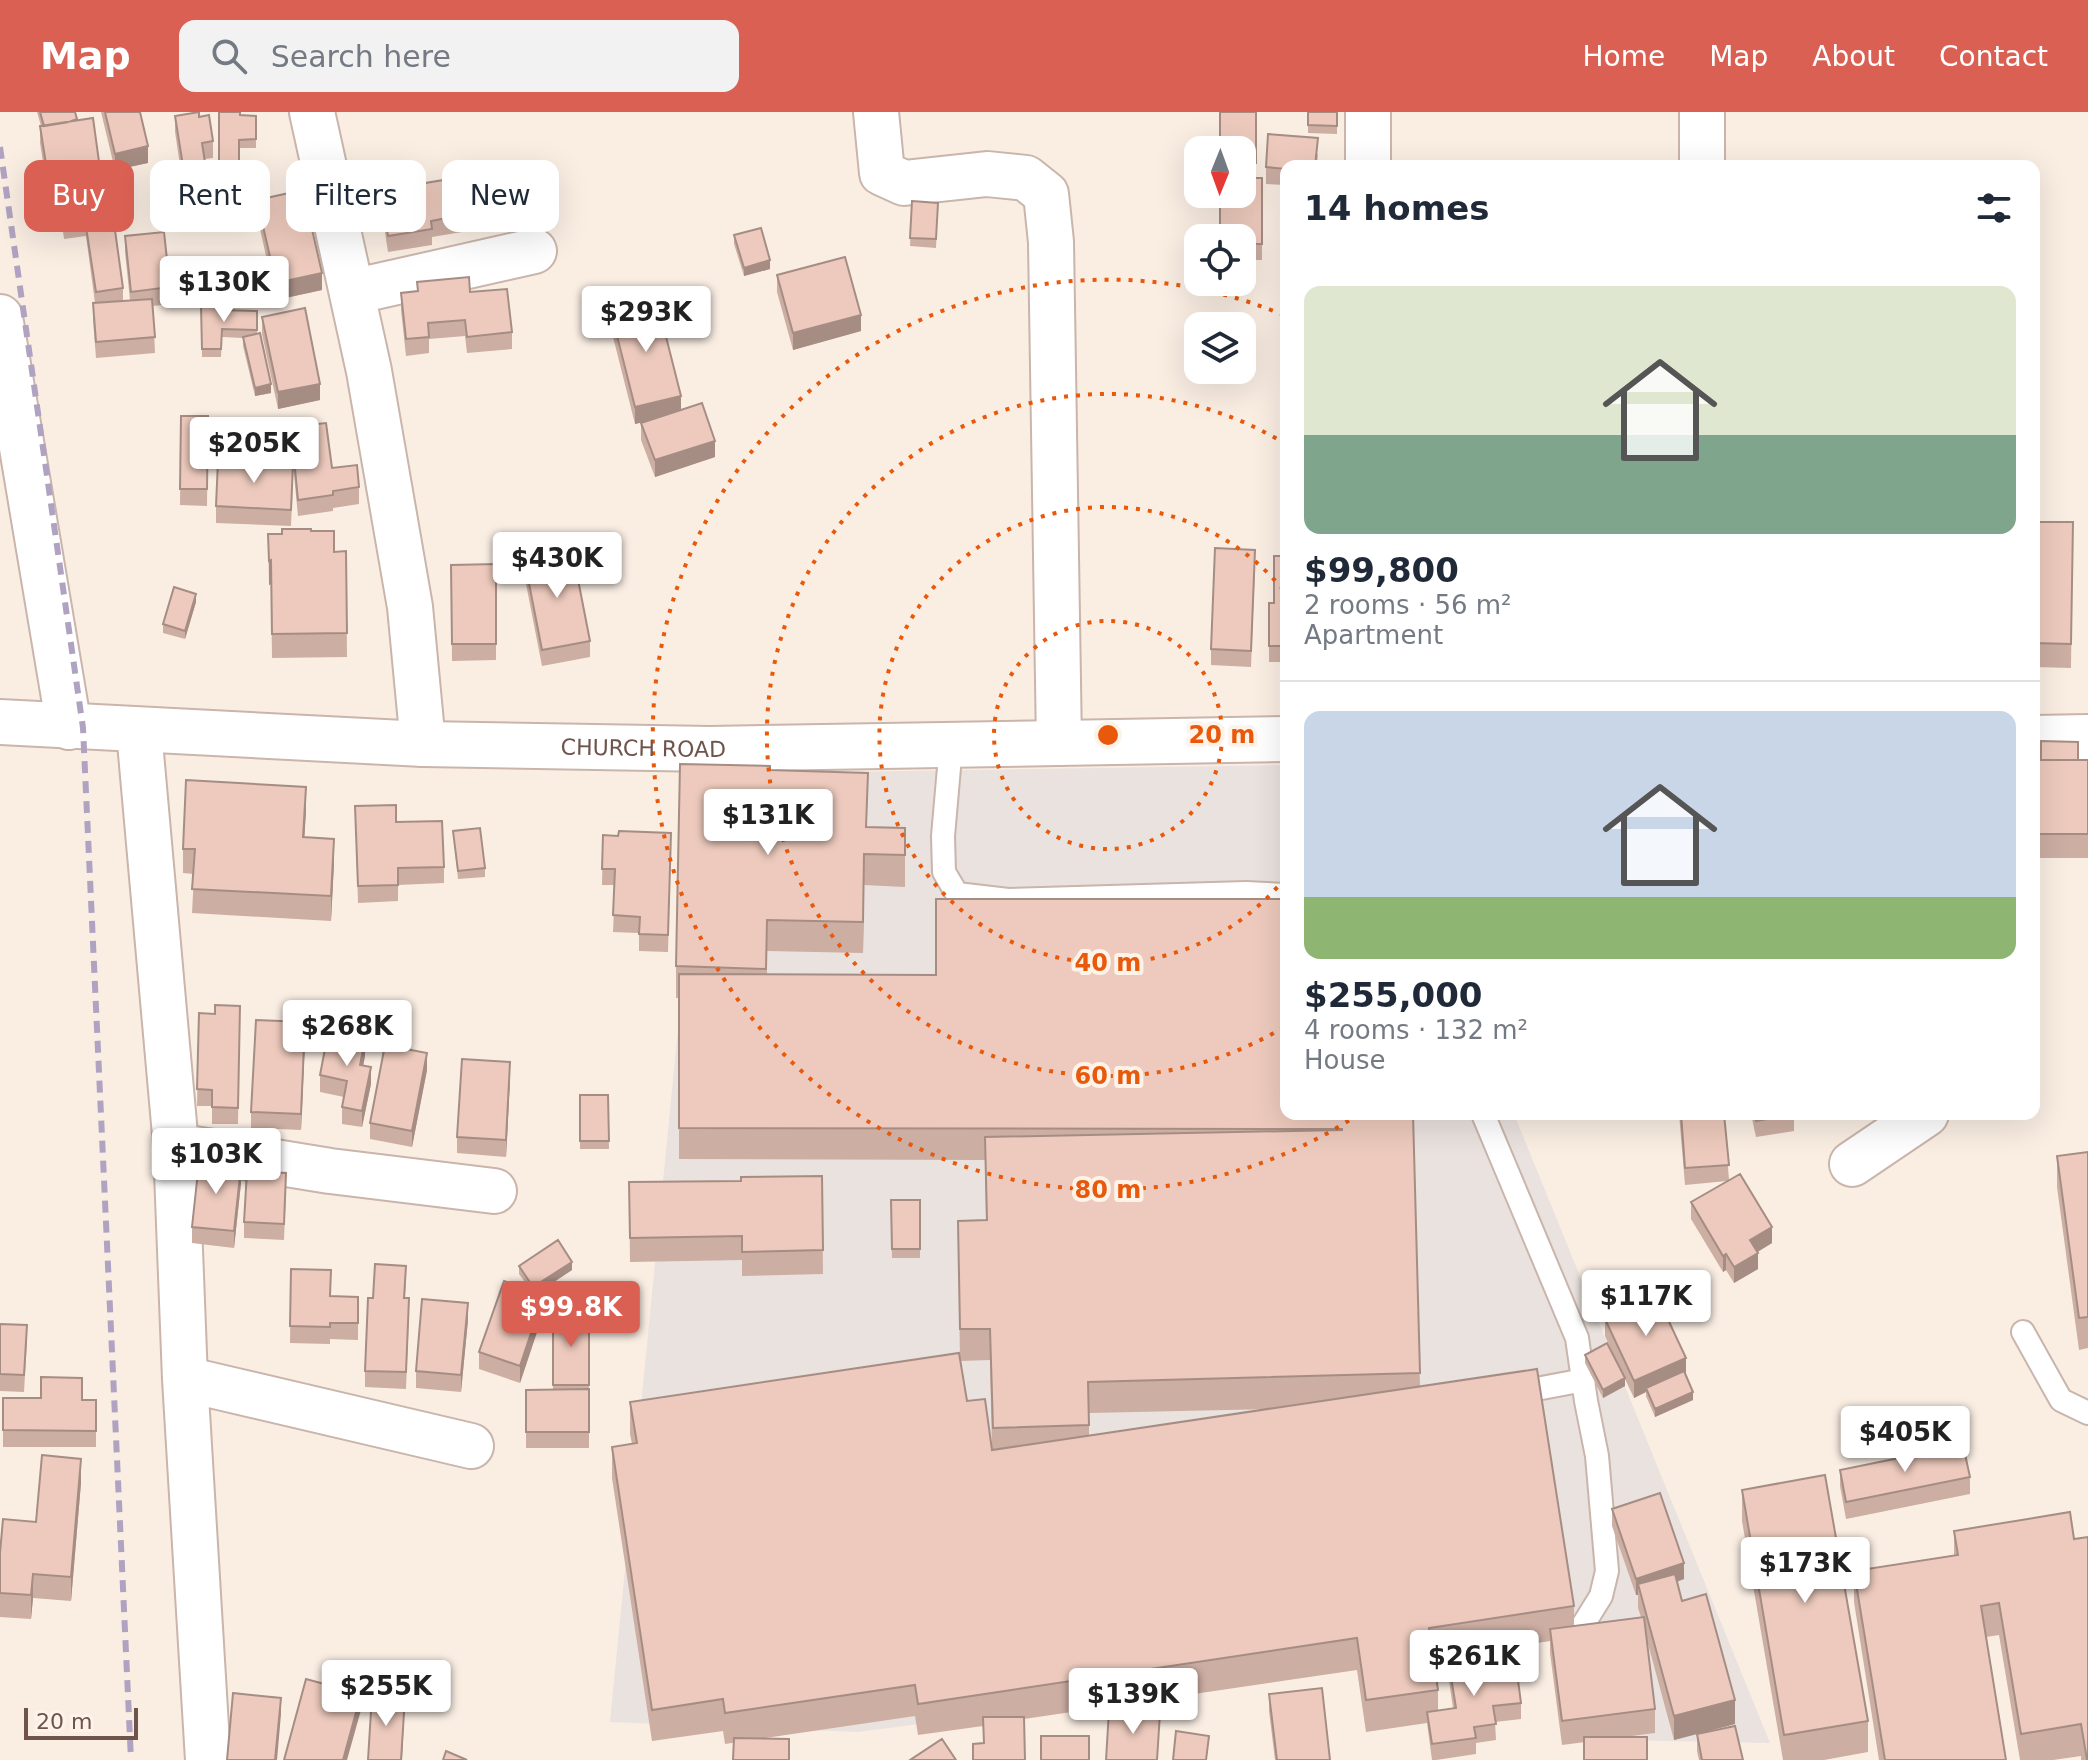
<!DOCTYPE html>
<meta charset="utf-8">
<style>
:root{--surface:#fff;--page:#f2f2f3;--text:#1f2937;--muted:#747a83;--line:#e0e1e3;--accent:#d96053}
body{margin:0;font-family:"DejaVu Sans",sans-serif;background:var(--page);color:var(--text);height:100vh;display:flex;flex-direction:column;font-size:30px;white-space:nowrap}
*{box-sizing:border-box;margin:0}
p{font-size:26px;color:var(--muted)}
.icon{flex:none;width:44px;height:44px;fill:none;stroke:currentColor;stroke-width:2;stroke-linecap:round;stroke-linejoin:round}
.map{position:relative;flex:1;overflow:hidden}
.drawer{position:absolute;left:1280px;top:48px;width:760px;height:960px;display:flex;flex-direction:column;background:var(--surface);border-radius:16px;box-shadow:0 8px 32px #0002}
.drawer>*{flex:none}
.guide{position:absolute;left:24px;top:48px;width:760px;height:72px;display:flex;gap:16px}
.needle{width:52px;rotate:181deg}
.controls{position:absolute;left:1184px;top:24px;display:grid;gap:16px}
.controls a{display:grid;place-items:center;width:72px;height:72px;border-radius:16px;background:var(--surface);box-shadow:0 8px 32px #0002;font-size:40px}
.scale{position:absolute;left:24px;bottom:20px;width:114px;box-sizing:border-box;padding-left:8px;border:4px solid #6f544c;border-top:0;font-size:22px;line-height:28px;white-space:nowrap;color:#6f544c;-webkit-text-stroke:6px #fdf3e9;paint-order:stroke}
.price{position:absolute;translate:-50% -68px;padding:0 18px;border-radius:8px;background:#fff;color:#222;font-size:26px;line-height:52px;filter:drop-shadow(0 2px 4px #0008)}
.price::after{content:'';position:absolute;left:50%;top:48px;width:24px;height:18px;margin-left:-12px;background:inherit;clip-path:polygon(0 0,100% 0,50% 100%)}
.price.selected{background:var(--accent);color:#fff}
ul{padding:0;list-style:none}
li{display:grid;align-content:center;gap:16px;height:424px;padding:0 24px}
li+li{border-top:2px solid var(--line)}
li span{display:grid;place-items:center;height:248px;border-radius:16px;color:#555}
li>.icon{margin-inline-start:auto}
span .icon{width:144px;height:144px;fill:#fffc;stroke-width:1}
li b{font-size:34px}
h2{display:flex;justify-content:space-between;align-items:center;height:96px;padding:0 24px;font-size:34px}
.pill{padding:0 28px;border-radius:16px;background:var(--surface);box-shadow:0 8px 32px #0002;font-size:28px;line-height:72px}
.pill.selected{background:var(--accent);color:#fff}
header{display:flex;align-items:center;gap:48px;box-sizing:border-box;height:112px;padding:0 40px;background:var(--accent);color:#fff}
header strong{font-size:38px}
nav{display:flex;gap:44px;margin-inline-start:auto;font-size:28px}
.search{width:560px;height:72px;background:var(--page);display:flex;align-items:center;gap:20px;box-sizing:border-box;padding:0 28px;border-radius:16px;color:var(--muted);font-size:30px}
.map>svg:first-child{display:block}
.industrial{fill:#eae2de}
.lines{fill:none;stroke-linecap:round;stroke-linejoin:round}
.service-casing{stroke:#c9b5ab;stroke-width:26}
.minor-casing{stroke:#c9b5ab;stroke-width:48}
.tertiary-casing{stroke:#c9b5ab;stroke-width:48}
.service{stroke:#fff;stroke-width:22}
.minor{stroke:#fff;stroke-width:44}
.tertiary{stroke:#fff;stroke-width:44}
.rail{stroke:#b0a3c2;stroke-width:6;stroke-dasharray:12 8;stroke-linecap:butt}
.wall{fill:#ccaea3;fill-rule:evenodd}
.shaded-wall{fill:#a68d84}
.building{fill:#edcabd;stroke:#a68d84;stroke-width:2}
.ring{fill:none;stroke:#e8590c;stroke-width:4;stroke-dasharray:4 8}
.labels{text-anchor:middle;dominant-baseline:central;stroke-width:8;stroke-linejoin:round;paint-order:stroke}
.street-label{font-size:22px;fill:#6f544c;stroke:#fdf3e9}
.centre{fill:#e8590c;stroke:#fdf3e9;stroke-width:4}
.ring-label{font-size:24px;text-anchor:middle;font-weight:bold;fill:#e8590c;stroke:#fdf3e9;stroke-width:8;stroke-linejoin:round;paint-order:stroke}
</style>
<header>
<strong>Map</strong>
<div class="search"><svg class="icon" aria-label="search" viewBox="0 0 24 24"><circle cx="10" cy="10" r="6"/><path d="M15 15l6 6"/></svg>Search here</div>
<nav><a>Home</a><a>Map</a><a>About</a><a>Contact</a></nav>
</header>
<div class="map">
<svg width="2088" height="1648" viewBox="0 0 2088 1648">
<rect width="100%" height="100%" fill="#faeee3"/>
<!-- industrial -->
<path class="industrial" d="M1286,653V1002H1514L1770,1631L1566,1627L1552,1529L858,1620L610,1610L703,662Z"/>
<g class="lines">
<!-- service casing -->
<g class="service-casing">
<path id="service" d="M951,633L943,724L944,760L957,782L1008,788L1246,781L1286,783
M1483,1002L1577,1226L1586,1289L1597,1344L1607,1459L1601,1484L1583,1513
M2023,1220L2061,1288L2088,1301
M1510,1282L1584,1268"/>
</g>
<!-- minor casing -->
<g class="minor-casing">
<path id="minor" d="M312,0L369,259L410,495L423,632
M876,0L882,61L904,71L987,62L1026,66L1046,82L1051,130L1059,631
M1368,0V54
M1702,54V0
M352,180L534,139
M0,205L69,615
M139,619L176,1034L185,1267L208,1648
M176,1034L330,1059L494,1079
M1852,1052L1926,1002
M185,1267L471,1334"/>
</g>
<!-- tertiary casing -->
<g class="tertiary-casing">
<g id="tertiary">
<path id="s1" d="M0,610L423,632L710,637L1286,627"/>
<path d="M2034,626L2088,625"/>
</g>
</g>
<!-- service -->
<use href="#service" class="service"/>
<!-- minor -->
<use href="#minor" class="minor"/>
<!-- tertiary -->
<use href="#tertiary" class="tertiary"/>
<!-- rail -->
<path class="rail" d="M0,35L83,616L131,1648"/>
</g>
<!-- wall -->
<path class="wall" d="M37,0H75L77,9L100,57V74L48,82L40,31V14H41Z
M101,0H140L148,51L115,58Z
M219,0L240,3L256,4V36H239V58H219Z
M1256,0V66H1262V148H1242V38Z
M1308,0H1337V22L1308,21Z
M175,4L199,5L213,29V46L205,47L209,76V92L171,98L167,78V62L181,60L175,20Z
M1318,42L1317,54H1286V73L1266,72V55Z
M379,64L425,71L462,103V120L432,125V133L388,140L379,81Z
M80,82L109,88L116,112L115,120L123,176V189L130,188L125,140V124L170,175V192L153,194L155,241L96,246L93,208V191H95L86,124L64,127L61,103V94L80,92Z
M257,88L322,178L276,188L257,104Z
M912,89L938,91L936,136L910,134Z
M734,123L770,157L744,164L734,132Z
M777,163L861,219L793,238L777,180Z
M417,170L470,180L512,220V237L467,241L465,224L429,227V241L406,244L401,198V181L417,180Z
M201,194L220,198L257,199V222L271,281L255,284L243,234V226L222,225L221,245H202Z
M611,200L681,298L715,345L655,365L641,328V311L652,308L635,312L611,217Z
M262,205L320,288L278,297L262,222Z
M181,304H208L207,394L180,393Z
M291,315L332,356L359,375V392L333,396V399L298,404L291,332Z
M293,368L291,414L216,411V394Z
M2034,410H2073L2071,556L2034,555Z
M311,419L334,440L346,439L347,545L272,546L271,472L269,473L268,422H282Z
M537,438L564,449L590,529V545L542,554L526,472V456L537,453Z
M1286,444V550H1269V491H1274Z
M496,452V548L452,549L451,453Z
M1255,455L1251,555L1211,553V537Z
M196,490L185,527L163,521V512Z
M2034,648H2088V746H2034Z
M770,658L867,715L905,716V775L864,773L863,841L767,839V862L1413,1019L1420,1274L1574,1494V1514L1641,1505L1638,1496V1483H1636L1612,1414V1397L1684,1467L1677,1470L1682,1489L1735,1612L1674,1628L1647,1528L1655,1597V1621L1562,1633L1550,1541V1529L1433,1546L1438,1578V1599L1453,1596L1448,1562V1546L1488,1557L1521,1591V1607L1495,1610L1496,1628L1476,1631V1642L1436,1648H1432L1427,1611L1366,1620L1357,1558L1024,1607L984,1631L983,1614L918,1623L915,1604L725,1632L723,1619L652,1629L612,1366V1335L632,1332L630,1322V1290L960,1248L958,1109L986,1108L985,1048L679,1047V886H676V854ZM990,1248L992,1338L967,1289L960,1249ZM1272,1297L1089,1324V1301Z
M355,694L396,710L444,755V771L398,773V789L358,791Z
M306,699L304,725L334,751L331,809L192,801L194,762L183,761V737Z
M453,719L485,756V765L458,767Z
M671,721L668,840L639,839V821L613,820L615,773H602L603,723L618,724Z
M240,894L238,1012H212V994H197L199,901L215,902Z
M305,927L301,1018L251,1016V1000Z
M365,944L363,954L371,972L362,1015L342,1012V995L344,985L320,980V963Z
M427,958L412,1035L370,1027V1011Z
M510,966L506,1045L457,1041V1025Z
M580,983H608L609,1037H580Z
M1679,1002H1724L1729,1068L1772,1131L1758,1140V1157L1734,1171L1726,1158L1723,1160L1691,1107V1090L1727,1069L1685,1073Z
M1751,1002H1794V1019L1756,1025Z
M1848,1002H1901L1848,1004Z
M2088,1040V1236L2079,1238L2057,1075V1044Z
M822,1064L823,1162L742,1164V1148L630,1150L629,1070L741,1069Z
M241,1071L234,1136L192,1131V1115Z
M286,1077L284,1128L244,1126V1110Z
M891,1088H920V1146H892Z
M519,1154L572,1158L538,1180L544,1199L520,1271L479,1257V1240L530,1177L519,1162Z
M291,1157L330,1184L358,1185V1228L330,1227V1232L290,1231Z
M406,1171L405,1186L409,1203L406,1277L365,1275V1259L373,1186Z
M553,1201H589V1336H526V1278L553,1277Z
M1605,1207L1685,1263L1693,1288L1655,1305L1646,1284V1280L1634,1286L1625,1267V1274L1603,1286L1585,1251V1243L1621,1259L1605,1224Z
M468,1208L461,1280L416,1276V1259Z
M0,1212L27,1229L24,1280L0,1279Z
M3,1286L96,1288V1335H3Z
M1840,1358L1970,1365V1382L1846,1407L1840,1374Z
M81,1371L71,1489L33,1486L31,1507L0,1505V1441Z
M1742,1378L1868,1609V1640L1824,1648H1783L1742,1409Z
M2070,1400L2088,1648H2081V1644L2053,1648H2020L1999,1523L1986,1525L2006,1648H1879L1854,1490V1459L1954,1443V1419Z
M1269,1582L1330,1648H1275L1269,1599Z
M1697,1622L1743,1648H1699L1697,1639Z"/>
<!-- shaded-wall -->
<path class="shaded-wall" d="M148,34V51L115,58V42Z
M770,148V157L744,164V156Z
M322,161V178L276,188V171Z
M861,203V219L793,238V221Z
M271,272V281L255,284V276Z
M320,272V288L278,297V280Z
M681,284V301L635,312V295Z
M715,329V345L655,365V348Z
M271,448V472L269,473V449Z
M196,482V490L185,527V519Z
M306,675V699L303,750V725Z
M334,727V751L331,809V784Z
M864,742V773L863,841V810Z
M305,910V927L301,1018V1002Z
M365,928V944L360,970V953Z
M427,941V958L412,1035V1019Z
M510,950V966L506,1045V1028Z
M371,955V972L362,1015V999Z
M241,1054V1071L234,1136V1119Z
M1772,1115V1131L1750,1144V1128Z
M1758,1141V1157L1734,1171V1155Z
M1726,1142V1158L1723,1160V1144Z
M572,1150V1158L533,1184V1175Z
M544,1182V1199L520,1271V1254Z
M468,1191V1208L461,1280V1263Z
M1686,1246V1263L1646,1276V1280L1634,1286V1269Z
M1625,1266V1274L1603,1286V1278Z
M1693,1280V1288L1655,1305V1297Z
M81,1347V1371L71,1489V1465Z
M1684,1451V1467L1641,1482L1638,1472V1483H1636V1467Z
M33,1462V1486L31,1507V1483Z
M361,1582V1598L347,1648H343Z
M405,1585L402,1648H401Z
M281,1586V1602L277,1648H275Z
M1735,1588V1612L1674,1628V1604Z"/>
<!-- building -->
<path class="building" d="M40,0H75L77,7L69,10L44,14Z
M105,0H140L148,34L115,42Z
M199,0V5L209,3L213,29L202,31L209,76L171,82L167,62L184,60L175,4Z
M219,0H240V3L256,4V27L239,28V50H219Z
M1220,0H1256V51H1242V38H1220Z
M1308,0H1337V14L1308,13Z
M93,6L100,57L48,65L40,14Z
M1268,22L1318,26L1315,54H1286V57L1266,55Z
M423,57L425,71L456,66L462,103L431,109L432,117L388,124L379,64Z
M1242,66H1262V132H1242V126H1220V82H1242Z
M108,78L109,88L112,87L116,112L64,119L61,94L81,92L80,82Z
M303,78L322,161L276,171L257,88Z
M912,89L938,91L936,127L910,126Z
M114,111L123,176L96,180L86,115Z
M761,116L770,148L744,156L734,123Z
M164,120L170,175L131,180L125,124Z
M845,145L861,203L793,221L777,163Z
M469,165L470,180L507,177L512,220L467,225L465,208L428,211L429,225L406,227L401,181L418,179L417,170Z
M152,187L155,225L96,230L93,191Z
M657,189L681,284L635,295L611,200Z
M201,194L220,195V198L257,199V218L222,217L221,237H202Z
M305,196L320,272L278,280L262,205Z
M260,221L271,272L255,276L243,225Z
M702,291L715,329L655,348L641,311Z
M181,304H208L207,377H180Z
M326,311L332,356L357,353L359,375L333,379V383L298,388L291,315Z
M218,348L293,352L291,398L216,394Z
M2034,410H2073L2071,532L2034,531Z
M282,417H311V419H334V440L346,439L347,521L272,522L271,448L269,449L268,422H282Z
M560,434L564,449L574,447L590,529L542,538L526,456L540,453L537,438Z
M1215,436L1255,438L1251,539L1211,537Z
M1274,444H1286V534H1269V491H1274Z
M496,452V532H452L451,453Z
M174,475L196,482L185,519L163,512Z
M2041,629L2078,630V648H2041Z
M2034,648H2088V722H2034Z
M680,652L770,654V658L868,661L866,715L905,716V743L864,742L863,810L767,808L766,857L676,854Z
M186,668L306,675L303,725L334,727L331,784L192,777L195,737H183Z
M396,693V710L442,709L444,755L398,756V773L358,774L355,694Z
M480,716L485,756L458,759L453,719Z
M619,719L671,721L668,823L639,822L640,805L613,803L615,757H602L603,723L618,724Z
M936,787H1286V1002H1413L1420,1261L1088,1270L1089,1313L993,1316L990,1217H960L958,1109L987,1108L985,1025L1342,1018V1017L679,1016V862L936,863Z
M215,893L240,894L238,996L212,995V978L197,977L199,901L215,902Z
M256,908L305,910L301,1002L251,1000Z
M328,921L365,928L360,953L371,955L362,999L342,995L347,969L320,963Z
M385,933L427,941L412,1019L370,1011Z
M462,947L510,950L506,1028L457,1025Z
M580,983H608L609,1029H580Z
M1681,1002H1724L1729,1053L1685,1056Z
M1754,1002H1794L1756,1009Z
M2088,1040V1205L2079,1206L2057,1044Z
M199,1050L241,1054L234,1119L192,1115Z
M247,1059L286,1061L284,1112L244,1110Z
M1740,1062L1772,1115L1750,1128L1758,1141L1734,1155L1726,1142L1723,1144L1691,1090Z
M822,1064L823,1138L742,1140V1124L630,1126L629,1070L741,1069V1065Z
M891,1088H920V1137H892Z
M558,1128L572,1150L533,1175L519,1154Z
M375,1152L406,1154L404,1186H409L406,1260L365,1259L368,1186H373Z
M291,1157L331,1158L330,1184L358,1185V1211H330V1215L290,1214Z
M504,1169L544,1182L520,1254L479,1240Z
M1657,1184L1686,1246L1634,1269L1605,1207Z
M422,1187L468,1191L461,1263L416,1259Z
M553,1201H589V1273H553Z
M0,1212L27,1213L24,1263L0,1262Z
M1607,1231L1625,1266L1603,1278L1585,1243Z
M959,1241L967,1289L985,1287L992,1338L1537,1257L1574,1494L1429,1516L1438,1578L1366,1588L1357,1526L918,1592L915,1573L725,1601L723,1587L652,1598L612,1335L637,1331L630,1290Z
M1684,1259L1693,1280L1655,1297L1646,1276Z
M41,1265L82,1266V1288H96V1319L3,1318V1286H41Z
M589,1277V1320H526V1278Z
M1963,1333L1970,1365L1846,1390L1840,1358Z
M42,1343L81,1347L71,1465L33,1462L31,1483L0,1481V1441L3,1407L36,1410Z
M1825,1363L1868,1609L1784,1623L1742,1378Z
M1660,1381L1684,1451L1636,1467L1612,1397Z
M2070,1400L2074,1427L2088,1425V1648H2087L2081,1612L2021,1622L1999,1491L1981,1494L2006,1648H1885L1854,1459L1958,1443L1954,1419Z
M1675,1462L1682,1489L1706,1482L1735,1588L1674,1604L1638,1472Z
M1644,1505L1655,1597L1562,1609L1550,1517Z
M1486,1541L1488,1557L1516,1553L1521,1591L1493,1594L1496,1612L1474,1615L1476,1626L1432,1632L1427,1600L1456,1596L1448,1546Z
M306,1567L361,1582L343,1648H284Z
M1322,1576L1330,1648H1277L1269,1582Z
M233,1581L281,1586L275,1648H227Z
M372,1583L405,1585L401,1648H368Z
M1109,1598L1160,1601L1157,1648H1106Z
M983,1605H1024L1025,1648H973V1632L984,1631Z
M1735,1614L1743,1648H1702L1697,1622Z
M1176,1619L1209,1624L1206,1648H1173Z
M1041,1624H1089V1648H1041Z
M1584,1625H1647V1648H1584Z
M734,1626L789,1627V1648H733Z
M942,1627L956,1648H910Z
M446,1639L467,1648H443Z"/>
<!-- distance rings -->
<g class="ring">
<circle cx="1108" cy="623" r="114"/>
<path d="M1285 766A228 228 0 1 1 1285 480"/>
<path d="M1284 915A341 341 0 1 1 1284 331"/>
<path d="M1359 1002A455 455 0 1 1 1286 204"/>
</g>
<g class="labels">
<!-- street labels -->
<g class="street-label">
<text stroke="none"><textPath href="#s1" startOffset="644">CHURCH ROAD</textPath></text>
</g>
</g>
<circle cx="1108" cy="623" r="12" class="centre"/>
<g class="ring-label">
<text x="1222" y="631">20 m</text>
<text x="1108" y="859">40 m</text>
<text x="1108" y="972">60 m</text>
<text x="1108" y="1086">80 m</text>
</g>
</svg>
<div class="controls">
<a><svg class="needle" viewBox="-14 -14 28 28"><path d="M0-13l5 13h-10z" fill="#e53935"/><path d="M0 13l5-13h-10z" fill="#747a83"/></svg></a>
<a><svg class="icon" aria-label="locate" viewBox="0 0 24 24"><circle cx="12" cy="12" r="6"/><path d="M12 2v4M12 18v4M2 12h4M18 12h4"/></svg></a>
<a><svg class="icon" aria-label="layers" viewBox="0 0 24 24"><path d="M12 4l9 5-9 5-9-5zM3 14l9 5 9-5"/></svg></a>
</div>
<div class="scale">20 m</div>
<b class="price" style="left:224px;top:212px">$130K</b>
<b class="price" style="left:646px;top:242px">$293K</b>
<b class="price" style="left:254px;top:373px">$205K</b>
<b class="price" style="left:557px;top:488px">$430K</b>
<b class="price" style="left:768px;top:745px">$131K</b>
<b class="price" style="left:347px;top:956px">$268K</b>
<b class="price" style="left:216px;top:1084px">$103K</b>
<b class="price" style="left:1646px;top:1226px">$117K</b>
<b class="price selected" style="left:571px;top:1237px">$99.8K</b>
<b class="price" style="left:1905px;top:1362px">$405K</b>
<b class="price" style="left:1805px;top:1493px">$173K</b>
<b class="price" style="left:1474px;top:1586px">$261K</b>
<b class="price" style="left:386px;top:1616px">$255K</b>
<b class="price" style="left:1133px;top:1624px">$139K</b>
<div class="guide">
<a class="pill selected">Buy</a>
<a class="pill">Rent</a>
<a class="pill">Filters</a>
<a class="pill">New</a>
</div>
<section class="drawer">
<h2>14 homes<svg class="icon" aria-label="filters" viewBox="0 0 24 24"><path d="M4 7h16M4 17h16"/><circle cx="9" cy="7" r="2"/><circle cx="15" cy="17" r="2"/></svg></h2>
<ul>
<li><span style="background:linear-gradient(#dfe7d0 60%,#7fa58c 0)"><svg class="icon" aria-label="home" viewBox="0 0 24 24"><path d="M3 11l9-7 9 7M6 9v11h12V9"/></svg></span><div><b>$99,800</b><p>2 rooms · 56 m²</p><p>Apartment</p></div></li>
<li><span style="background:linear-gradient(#c9d6e8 75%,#8fb573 0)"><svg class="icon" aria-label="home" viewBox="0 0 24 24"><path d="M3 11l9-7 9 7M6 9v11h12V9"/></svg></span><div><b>$255,000</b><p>4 rooms · 132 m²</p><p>House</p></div></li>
</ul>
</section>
</div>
